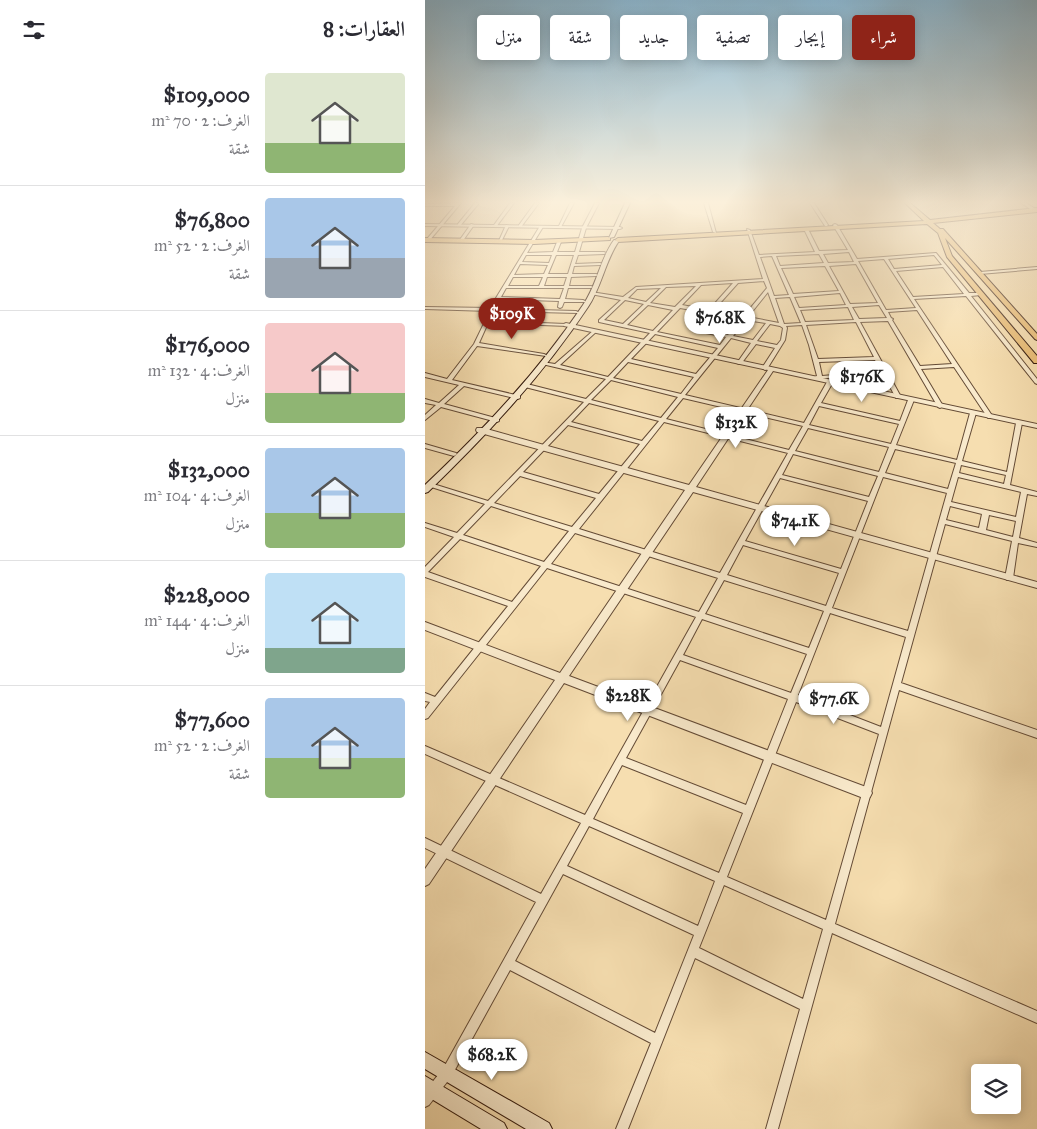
<!DOCTYPE html>
<html lang="ar">
<meta charset="utf-8">
<style>
:root{--surface:#fff;--page:#f2f2f3;--text:#2b2b33;--muted:#7c7c81;--line:#e1e1e2;--accent:#8f2418}
body{margin:0;font-family:"IM FELL Great Primer",Amiri,serif;background:var(--page);color:var(--text);direction:rtl;height:100vh;display:flex;flex-direction:column;font-size:19px;white-space:nowrap}
*{box-sizing:border-box;margin:0}
p{font-size:16px;color:var(--muted)}
.icon{flex:none;width:28px;height:28px;fill:none;stroke:currentColor;stroke-width:2;stroke-linecap:round;stroke-linejoin:round}
.map{position:relative;flex:1;overflow:hidden;direction:ltr}
.panel{display:flex;flex-direction:column;background:var(--surface);width:425px}
.panel>*{flex:none}
.banner{position:absolute;left:15px;top:15px;width:475px;height:45px;direction:rtl;display:flex;gap:10px}
.tools{position:absolute;left:546px;top:1064px;display:grid;gap:10px}
.tools a{display:grid;place-items:center;width:50px;height:50px;border-radius:5px;background:var(--surface);box-shadow:0 2px 12px #0003;font-size:25px}
.price{position:absolute;translate:-50% -42px;padding:0 11px;border-radius:18px;background:#fff;color:#222;font-size:16px;line-height:32px;filter:drop-shadow(0 1px 2px #0008)}
.price::after{content:'';position:absolute;left:50%;top:30px;width:15px;height:11px;margin-left:-8px;background:inherit;clip-path:polygon(0 0,100% 0,50% 100%)}
.price.on{background:var(--accent);color:#fff}
ul{padding:0;list-style:none}
li{display:flex;align-items:center;gap:15px;height:125px;padding:0 20px}
li+li{border-top:1px solid var(--line)}
li span{display:grid;place-items:center;flex:none;width:140px;height:100px;border-radius:5px;color:#555}
li>.icon{margin-inline-start:auto}
span .icon{width:60px;height:60px;fill:#fffc;stroke-width:1}
li b{font-size:21px}
h2{display:flex;justify-content:space-between;align-items:center;height:60px;padding:0 20px;font-size:21px}
.tag{padding:0 18px;border-radius:5px;background:var(--surface);box-shadow:0 2px 12px #0003;font-size:18px;line-height:45px}
.tag.on{background:var(--accent);color:#fff}
main{display:flex;flex:1;min-height:0}
.map>svg:first-child{display:block}
.lines{fill:none;stroke-linecap:round;stroke-linejoin:round}
.minor-casing{stroke:#644b36;stroke-width:2}
.tertiary-casing{stroke:#644b36;stroke-width:2}
.secondary-casing{stroke:#341a0d;stroke-width:2}
.primary-casing{stroke:#341a0d;stroke-width:2}
.minor{fill:#f9eacc;fill-rule:evenodd}
.tertiary{fill:#f9eacc;fill-rule:evenodd}
.secondary{fill:#f9eacc;fill-rule:evenodd}
.primary{fill:#ebbf78;fill-rule:evenodd}
</style>
<main>
<div class="map">
<svg width="612" height="1129" viewBox="0 0 612 1129">
<rect width="100%" height="100%" fill="#f6deb0"/>
<filter id="stains"><feTurbulence type="fractalNoise" baseFrequency=".004" numOctaves="4"/><feColorMatrix values="0 0 0 0 .2 0 0 0 0 .09 0 0 0 0 .02 0 0 0 .5 -.17"/></filter>
<radialGradient id="worn" r=".72"><stop offset=".6" stop-color="#630" stop-opacity="0"/><stop offset="1" stop-color="#630" stop-opacity=".3"/></radialGradient>
<g class="lines">
<!-- minor casing -->
<g class="minor-casing">
<path id="minor" d="M32,203H36L4,241H2V239L30,206H0V204Z
M50,203H54L35,226H33V224Z
M85,203H89L71,227H69V225Z
M110,203H114L96,227H94V225Z
M145,203H149L136,227L133,228Z
M170,203H174L161,228L154,252H179L181,253L179,254L153,255L150,264L175,263L177,264L175,265L149,266L147,274H171L173,275L171,276L146,277L144,286H166L168,287L166,288H143L140,299L158,300L160,301V302H139L137,307L135,308L133,307L134,301L75,299L70,309L151,311L153,312V313L69,311L64,321L141,324L143,325V326L63,323L54,343L119,354L121,355V356L52,346L27,380L95,396V398L93,399L39,386L19,404L74,419V421L72,422L16,407L0,420V415L11,405L0,403V399L14,403L34,385L0,377V373L22,379L49,344L65,311L0,309V307L66,308L71,298L115,226L118,227L102,253L128,252L132,242L134,241L136,242L132,252H150L157,228ZM101,255H127L124,263L97,262ZM131,255H149L143,274H123ZM95,264L123,265L119,274L89,275ZM88,277H118L114,286H83ZM122,277H142L139,286H119ZM81,288H139L135,299L76,297Z
M279,203H283L291,233L288,232Z
M385,203H389L403,225L402,226H400Z
M596,203H601L612,210V212H610Z
M46,224L49,225L37,242H35L34,241Z
M410,224L412,225L432,259L511,253L544,293H558V294L556,295L546,296L612,379V384L610,383L541,296L489,299L568,417L567,418H563L529,367L496,369L518,406L515,408L513,407L463,321L435,322L476,397L475,398H471L458,374L389,379V377L392,376L384,345L377,325L361,326L362,328L360,340L342,369L340,370L337,368L350,348L331,344L316,364H314L312,363L326,343L306,338L260,395L379,423L402,382L405,380L408,382L396,403L475,421L483,400L486,398L489,400L471,445L532,460L545,413L548,411L551,413L537,461L582,472L591,423L594,421L597,423L585,485L612,492V496L602,494L594,538L612,543V547L593,543L588,578L586,580H582L580,578L587,541L520,524L476,683L612,730V738L474,690L410,924L612,1011V1023L407,933L353,1129H341L375,1009L270,958L203,1129H191L226,1043L85,970L26,1077L4,1105L0,1107V1091L18,1069L111,902L0,848V838L116,894L156,823L0,754V746L160,815L271,617L122,568L3,718L0,719V709L5,702L0,701V693L10,697L83,606L0,577V567L29,537L0,527V523L32,533L60,504L3,486L2,485L5,483L63,501L159,402L100,387V385L102,384L161,399L181,379L117,364V362L130,364L169,330L171,331V332L135,365L183,377L225,333L174,322V320L196,300L166,294V292L198,297L211,287L338,279L322,229L325,230L334,255L390,252L379,229L381,228L383,229L394,251L423,250L408,225ZM424,252L429,262L403,263L398,254ZM394,254L399,263L355,266L351,256ZM509,255L517,265L469,269L463,259ZM347,256L364,295L349,296L335,257ZM459,259L491,308L461,310L433,261ZM431,264L453,303L425,304L404,266ZM400,266L414,291L368,294L356,268ZM518,267L539,294L488,297L471,271ZM339,281L342,288L318,317L288,311L313,283ZM308,283L284,310L257,305L276,285ZM271,286L250,307L225,303L241,287ZM236,288L221,302L203,298L212,289ZM343,292L354,323L323,317ZM415,293L421,305L374,308L369,297ZM365,297L376,323L359,324L350,298ZM200,300L219,304L198,324L179,320ZM223,305L248,310L228,331L202,325ZM454,305L462,318L434,319L427,307ZM423,307L429,320L380,322L375,310ZM255,308L289,314L279,329L281,333L301,337L295,345L232,332ZM492,310L527,364L495,366L467,320L468,319L466,318L463,312ZM293,315L316,319L303,335L285,331L283,329ZM321,320L341,323L328,340L308,336ZM431,322L449,357L393,359L381,325ZM345,324L355,326L358,328L356,340L352,345L332,341ZM230,334L293,348L271,374L206,359ZM450,360L456,371L397,376L394,362ZM203,362L269,377L256,394L188,378ZM186,380L253,397L236,418L166,400ZM258,398L378,426L364,450L241,419ZM164,403L234,421L217,441L146,422ZM394,406L474,424L466,444L384,425ZM239,422L363,453L295,573L154,529ZM143,425L215,444L174,494L98,472ZM383,428L464,447L454,472L370,451ZM470,449L531,463L523,489L460,473ZM368,454L453,476L444,497L357,475ZM536,465L581,475L579,484L534,473ZM95,476L171,498L147,527L69,503ZM458,477L522,493L483,631L407,608ZM533,477L596,492L591,517L526,502ZM355,478L443,501L416,569L320,541ZM66,506L144,531L119,562L38,535ZM525,506L557,514L554,528L521,520ZM564,515L591,521L588,537L561,530ZM150,533L293,578L274,612L126,564ZM35,539L116,566L87,602L3,572ZM318,545L414,573L401,606L302,575ZM299,580L399,611L384,648L280,614ZM405,613L481,637L456,727L373,695ZM277,619L382,654L366,693L258,655ZM255,660L363,699L321,805L201,758ZM371,702L454,734L401,920L302,877ZM197,765L318,813L294,873L168,819ZM164,826L290,881L273,926L142,866ZM138,874L269,935L230,1033L90,961ZM299,885L398,929L378,999L274,948Z
M81,225L84,226L76,242L73,243Z
M612,267V269L555,274L553,273L555,272Z
M0,444L31,453L32,454L29,456L0,448Z"/>
</g>
<!-- tertiary casing -->
<g class="tertiary-casing">
<path id="tertiary" d="M0,224L195,227L197,228L195,229L0,226Z
M141,323L612,424V428L348,371L271,487L612,582V588L268,492L144,676L441,787L445,789L447,793L445,797L441,799L139,683L4,884L0,886V869L130,680L0,630V622L135,673L260,490L52,432L51,430L52,428H58L264,485L343,370L139,326V324Z"/>
</g>
<!-- secondary casing -->
<g class="secondary-casing">
<path id="secondary" d="M200,203H205L189,237L184,238Z
M189,240L194,241C180,261 177,286 163,307C118,375 62,435 3,492L0,493V485C58,430 113,372 158,305C172,285 175,259 189,240Z
M0,1052L124,1123L127,1129H101L0,1069Z
M0,1076L79,1123L82,1129H56L0,1095Z"/>
</g>
<!-- primary casing -->
<g class="primary-casing">
<path id="primary" d="M480,203H485L505,220L612,208V212L508,223L515,229H518L612,334V340L610,339L520,238L527,256L612,356V363H609L522,257L513,233L502,224L193,242L190,240L193,238L499,221Z
M183,237L185,238V240L109,244L0,242V238L109,240Z"/>
</g>
<!-- minor -->
<use href="#minor" class="minor"/>
<!-- tertiary -->
<use href="#tertiary" class="tertiary"/>
<!-- secondary -->
<use href="#secondary" class="secondary"/>
<!-- primary -->
<use href="#primary" class="primary"/>
</g>
<!-- sky -->
<linearGradient id="sky" x2="0" y2="1"><stop stop-color="#8ab7d2"/><stop offset="0.56" stop-color="#fbf0db"/><stop offset="1" stop-color="#fbf0db" stop-opacity="0"/></linearGradient>
<rect width="612" height="361" fill="url(#sky)"/>
<rect width="100%" height="100%" filter="url(#stains)"/>
<rect width="100%" height="100%" fill="url(#worn)"/>
</svg>
<div class="tools">
<a><svg class="icon" aria-label="layers" viewBox="0 0 24 24"><path d="M12 4l9 5-9 5-9-5zM3 14l9 5 9-5"/></svg></a>
</div>
<b class="price on" style="left:87px;top:340px">$109K</b>
<b class="price" style="left:295px;top:344px">$76.8K</b>
<b class="price" style="left:437px;top:403px">$176K</b>
<b class="price" style="left:311px;top:449px">$132K</b>
<b class="price" style="left:370px;top:547px">$74.1K</b>
<b class="price" style="left:203px;top:722px">$228K</b>
<b class="price" style="left:409px;top:725px">$77.6K</b>
<b class="price" style="left:67px;top:1081px">$68.2K</b>
<div class="banner">
<a class="tag on">شراء</a>
<a class="tag">إيجار</a>
<a class="tag">تصفية</a>
<a class="tag">جديد</a>
<a class="tag">شقة</a>
<a class="tag">منزل</a>
</div>
</div>
<section class="panel">
<h2>العقارات: 8<svg class="icon" aria-label="filters" viewBox="0 0 24 24"><path d="M4 7h16M4 17h16"/><circle cx="9" cy="7" r="2"/><circle cx="15" cy="17" r="2"/></svg></h2>
<ul>
<li><span style="background:linear-gradient(#dfe7d0 70%,#8fb573 0)"><svg class="icon" aria-label="home" viewBox="0 0 24 24"><path d="M3 11l9-7 9 7M6 9v11h12V9"/></svg></span><div><b>$109,000</b><p>الغرف: 2 · 70 m²</p><p>شقة</p></div></li>
<li><span style="background:linear-gradient(#a9c7e8 60%,#9aa5b1 0)"><svg class="icon" aria-label="home" viewBox="0 0 24 24"><path d="M3 11l9-7 9 7M6 9v11h12V9"/></svg></span><div><b>$76,800</b><p>الغرف: 2 · 52 m²</p><p>شقة</p></div></li>
<li><span style="background:linear-gradient(#f6c9c9 70%,#8fb573 0)"><svg class="icon" aria-label="home" viewBox="0 0 24 24"><path d="M3 11l9-7 9 7M6 9v11h12V9"/></svg></span><div><b>$176,000</b><p>الغرف: 4 · 132 m²</p><p>منزل</p></div></li>
<li><span style="background:linear-gradient(#a9c7e8 65%,#8fb573 0)"><svg class="icon" aria-label="home" viewBox="0 0 24 24"><path d="M3 11l9-7 9 7M6 9v11h12V9"/></svg></span><div><b>$132,000</b><p>الغرف: 4 · 104 m²</p><p>منزل</p></div></li>
<li><span style="background:linear-gradient(#bfe0f5 75%,#7fa58c 0)"><svg class="icon" aria-label="home" viewBox="0 0 24 24"><path d="M3 11l9-7 9 7M6 9v11h12V9"/></svg></span><div><b>$228,000</b><p>الغرف: 4 · 144 m²</p><p>منزل</p></div></li>
<li><span style="background:linear-gradient(#a9c7e8 60%,#8fb573 0)"><svg class="icon" aria-label="home" viewBox="0 0 24 24"><path d="M3 11l9-7 9 7M6 9v11h12V9"/></svg></span><div><b>$77,600</b><p>الغرف: 2 · 52 m²</p><p>شقة</p></div></li>
</ul>
</section>
</main>
